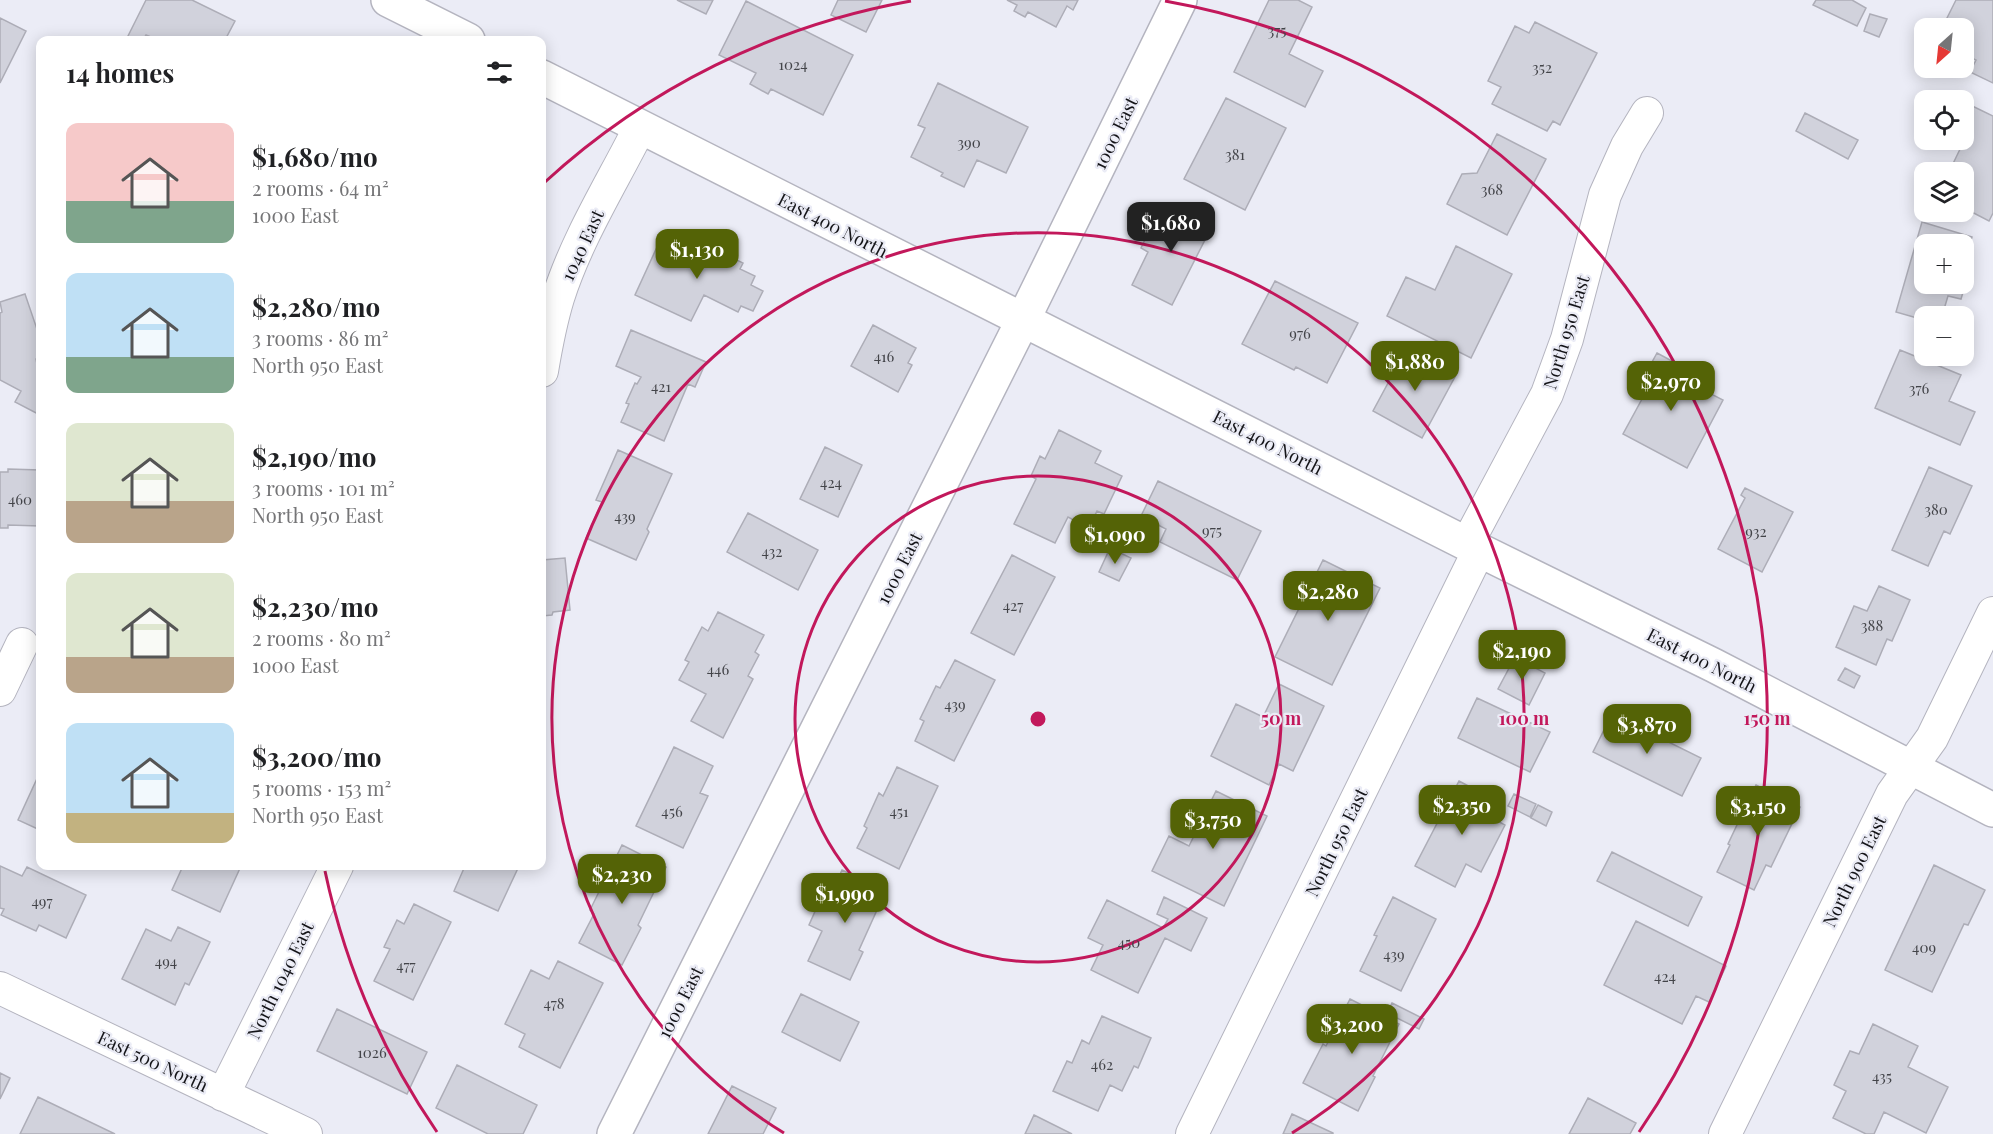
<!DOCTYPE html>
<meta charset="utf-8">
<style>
:root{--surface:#fff;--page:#f2f2f2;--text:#202124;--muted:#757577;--accent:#546306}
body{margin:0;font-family:"Playfair Display",serif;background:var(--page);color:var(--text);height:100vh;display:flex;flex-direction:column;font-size:22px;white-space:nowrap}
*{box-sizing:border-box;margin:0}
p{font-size:20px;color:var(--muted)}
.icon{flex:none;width:33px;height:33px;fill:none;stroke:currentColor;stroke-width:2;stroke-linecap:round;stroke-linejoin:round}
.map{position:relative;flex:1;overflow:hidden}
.sheet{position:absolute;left:36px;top:36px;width:510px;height:834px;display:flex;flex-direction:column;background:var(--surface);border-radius:12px;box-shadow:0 3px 15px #0003}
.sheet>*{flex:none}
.needle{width:39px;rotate:207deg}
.fabs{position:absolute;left:1914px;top:18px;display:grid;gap:12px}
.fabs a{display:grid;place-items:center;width:60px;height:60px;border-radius:12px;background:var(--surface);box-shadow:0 3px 15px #0003;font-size:30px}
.price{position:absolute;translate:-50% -51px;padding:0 14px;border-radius:12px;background:var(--accent);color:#fff;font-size:20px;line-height:39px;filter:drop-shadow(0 2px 3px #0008)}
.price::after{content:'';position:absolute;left:50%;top:36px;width:18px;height:14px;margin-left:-9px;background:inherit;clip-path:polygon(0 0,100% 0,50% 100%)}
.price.current{background:#222;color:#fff}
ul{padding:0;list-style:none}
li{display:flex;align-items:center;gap:18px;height:150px;padding:0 30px}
li span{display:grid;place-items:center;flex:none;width:168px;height:120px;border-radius:12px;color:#555}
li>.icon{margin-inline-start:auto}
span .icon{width:72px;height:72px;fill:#fffc;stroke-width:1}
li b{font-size:26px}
h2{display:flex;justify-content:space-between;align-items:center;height:72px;padding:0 30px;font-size:26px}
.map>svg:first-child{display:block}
.building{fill:#d1d2dc;stroke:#adadb7;stroke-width:1.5;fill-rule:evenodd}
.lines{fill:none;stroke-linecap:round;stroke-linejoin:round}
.minor-casing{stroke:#b4b4bf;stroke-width:34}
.tertiary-casing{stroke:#b4b4bf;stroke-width:36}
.minor{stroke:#fff;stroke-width:32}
.tertiary{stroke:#fff;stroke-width:33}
.ring{fill:none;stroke:#c2185b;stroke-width:3}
.labels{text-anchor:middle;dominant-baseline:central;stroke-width:4.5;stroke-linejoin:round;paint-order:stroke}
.number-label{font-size:15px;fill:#434449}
.street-label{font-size:18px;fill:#141418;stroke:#ebecf6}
.centre{fill:#c2185b;stroke:#ebecf6;stroke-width:3}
.ring-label{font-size:18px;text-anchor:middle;font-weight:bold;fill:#c2185b;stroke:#ebecf6;stroke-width:4.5;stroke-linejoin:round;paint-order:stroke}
</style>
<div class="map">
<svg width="1993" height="1134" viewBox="0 0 1993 1134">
<rect width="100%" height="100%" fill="#ebecf6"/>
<!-- building -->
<path class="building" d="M146,0H192L235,21L225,40H158L146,35L143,40H126Z
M677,0H713L706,14Z
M838,0H882L866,32L831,15Z
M1007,0H1078L1073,10L1067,6L1056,27L1028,12L1025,17L1014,11L1017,5Z
M1269,0H1298L1312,7L1289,54L1323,71L1305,107L1234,72Z
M1816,0H1852L1866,8L1857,26L1813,5Z
M1956,0H1993V83L1970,72L1976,60L1964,54V28H1942Z
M746,1L853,55L823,115L771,89L768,94L750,84L756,73L719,55Z
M1870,14L1887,19L1879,37L1864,31Z
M0,18L26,31L0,83Z
M1535,22L1597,53L1560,125L1553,121L1547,131L1492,104L1501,87L1488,81L1515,26L1529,33Z
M938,83L1028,127L1006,173L977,160L964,187L941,176L943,173L911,157L925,128L918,125Z
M1226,98L1286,128L1245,210L1184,179Z
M1964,102L1993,116V213L1989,221L1964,208V172H1949L1963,143L1956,140H1964Z
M1805,113L1858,140L1848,159L1796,131Z
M1497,134L1546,159L1507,235L1447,204L1462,174L1477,173Z
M1172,203L1213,224L1172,305L1132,285L1148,252L1141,248L1155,219L1162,223Z
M1922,222L1972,237L1964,263L1971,265L1961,299L1948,296L1942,316H1924V320L1896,312ZM1924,244H1964V284H1924Z
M688,236L743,263L740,269L755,276L751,285L763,291L753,311L741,306L738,312L704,295L691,321L635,295L657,247L678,257Z
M1456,246L1512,274L1471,358L1387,316L1406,277L1435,290Z
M1275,281L1358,323L1327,383L1296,367L1294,370L1242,344Z
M25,294L40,338V358L36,359L37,364L40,366V415L15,402L21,391L0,380V313L2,312L0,302Z
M873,325L916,348L908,363L912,365L898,392L851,366Z
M631,330L706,362L695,387L688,384L664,441L621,422L629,404L626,403L635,383L637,384L641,377L616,366Z
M1408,346L1457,373L1422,438L1373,411Z
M1900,350L1961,375L1949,401L1975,412L1960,445L1875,408Z
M1657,353L1687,369L1682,379L1723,400L1687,468L1623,434L1642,399L1634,395Z
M1059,430L1101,451L1095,463L1122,476L1104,514L1097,511L1089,528L1068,517L1055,543L1014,524L1036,479L1031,476L1040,456L1045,459Z
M825,447L862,465L838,517L800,499Z
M618,450L672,474L647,529L649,532L636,560L586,538L602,502L596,500Z
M1929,467L1972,486L1950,534L1944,531L1928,566L1892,550Z
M8,469L40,470V526L8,525V528H0V472H8Z
M1158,481L1261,531L1237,580L1160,542L1166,529L1141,516Z
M1745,488L1793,512L1762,572L1718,549L1745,498L1741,495Z
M748,513L818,550L798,590L727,552Z
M1110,548L1131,558L1119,581L1099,572Z
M1012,555L1055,577L1014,655L971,633Z
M565,558L570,610L553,612L552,615L542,616V560Z
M1323,560L1380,588L1332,685L1275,657Z
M1879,586L1910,600L1892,641L1887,639L1876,665L1836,647L1854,606L1867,611Z
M718,612L764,635L755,652L759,655L748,676L753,679L723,738L691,721L706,694L679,680L689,662L685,660L702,627L708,631Z
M1515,657L1545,673L1529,705L1498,689Z
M955,660L995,680L954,761L915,741L924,721L920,719L936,686L940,688Z
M1845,668L1860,676L1854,688L1838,680Z
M1279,684L1324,706L1293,771L1279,764L1269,785L1211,756L1236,704L1263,717Z
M1477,698L1550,732L1530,772L1458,738Z
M1612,714L1701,758L1682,796L1593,752Z
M674,747L713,766L700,793L708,796L683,848L636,826Z
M897,767L938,786L899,869L857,848L867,828L864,826L879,793L883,796Z
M40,772V830L18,820Z
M1459,781L1500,803L1492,818L1505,825L1481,872L1466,864L1455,887L1415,866Z
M1756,785L1800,807L1771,867L1766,865L1754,890L1717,872L1730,845L1728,844Z
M1216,791L1267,816L1224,906L1152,871L1169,836L1189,846Z
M1514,794L1536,804L1530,817L1508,806Z
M1538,805L1552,812L1546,826L1531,818Z
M622,845L666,867L638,925L641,928L622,965L579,943L594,914L590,910Z
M1612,852L1702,897L1688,926L1597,881Z
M1934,865L1985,890L1968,925L1964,924L1932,992L1885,970Z
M0,866L22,876L27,867L86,895L66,938L39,925L36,931L1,915L4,909L0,908Z
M183,866H241L220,912L172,890Z
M465,866H519L498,911L454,891Z
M842,870L886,890L859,950L863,952L850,980L808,961L822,931L809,925L821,898L828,901Z
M1164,897L1207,918L1191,951L1165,938L1138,993L1091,970L1103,945L1088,938L1107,900L1163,928L1168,919L1157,914Z
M1393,897L1436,919L1401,991L1360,971L1377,936L1374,935Z
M414,904L451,922L413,1000L374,981L390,949L384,947L397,920L404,924Z
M1636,921L1726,966L1709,1002L1696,996L1682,1024L1604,985Z
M178,927L210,942L189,985L185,983L175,1005L122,979L146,929L171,941Z
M558,961L603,983L560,1068L519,1047L525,1034L505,1024L531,970L549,979Z
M801,994L859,1022L840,1061L782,1032Z
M1350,999L1399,1024L1373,1076L1375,1077L1358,1111L1303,1083L1323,1044L1326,1046Z
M1392,1003L1424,1019L1419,1029L1387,1013Z
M337,1009L427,1052L407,1094L317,1051Z
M1102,1016L1151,1038L1138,1068L1134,1066L1122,1091L1110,1085L1098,1111L1053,1091L1067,1061L1072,1063L1082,1040L1089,1044Z
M1873,1024L1918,1046L1908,1067L1948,1087L1926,1133L1884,1112L1874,1134H1866L1833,1118L1846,1091L1834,1085L1850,1051L1859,1054Z
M457,1065L537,1105L523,1134H488L436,1108Z
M0,1073L10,1078L0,1099Z
M732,1086L776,1108L763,1134H708Z
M38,1097L115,1134H20Z
M1588,1098L1636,1123L1630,1134H1569Z
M1292,1114L1333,1133V1134H1283Z
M1034,1115L1072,1134H1025Z"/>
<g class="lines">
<!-- minor casing -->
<g class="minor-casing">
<path id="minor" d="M542,371C546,347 551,321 558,298C577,238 612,183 640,127
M1467,544L1547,394L1567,339L1605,195L1627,146L1647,113
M0,690L22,644
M0,988L306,1134
M223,1095L337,866
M1192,1134L1479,550
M1725,1134L1892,794L1932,738L1993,613"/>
</g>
<!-- tertiary casing -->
<g class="tertiary-casing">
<path id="tertiary" d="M388,0L468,40
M542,77L1479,550L1713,665L1993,810
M614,1134L1023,320L1180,0"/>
</g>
<!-- minor -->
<use href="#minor" class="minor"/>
<!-- tertiary -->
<use href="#tertiary" class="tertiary"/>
</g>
<!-- distance rings -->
<g class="ring">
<circle cx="1038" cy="719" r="243"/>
<path d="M784 1133A486 486 0 1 1 1292 1133"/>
<path d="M437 1132A729 729 0 0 1 325 871M545 182A729 729 0 0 1 911 1M1165 1A729 729 0 0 1 1639 1132"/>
</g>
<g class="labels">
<!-- number labels -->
<g class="number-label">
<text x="1277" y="30">375</text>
<text x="793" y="64">1024</text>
<text x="1542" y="67">352</text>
<text x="969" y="142">390</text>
<text x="1235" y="154">381</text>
<text x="1492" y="189">368</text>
<text x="1300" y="333">976</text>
<text x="884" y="356">416</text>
<text x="661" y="386">421</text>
<text x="1919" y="388">376</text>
<text x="831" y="482">424</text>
<text x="20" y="499">460</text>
<text x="1936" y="509">380</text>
<text x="625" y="516">439</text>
<text x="1212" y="530">975</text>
<text x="1756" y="531">932</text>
<text x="772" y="551">432</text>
<text x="1013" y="605">427</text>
<text x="1872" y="625">388</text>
<text x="718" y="669">446</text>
<text x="955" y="704">439</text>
<text x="672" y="811">456</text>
<text x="899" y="811">451</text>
<text x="42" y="901">497</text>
<text x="1129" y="942">450</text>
<text x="1924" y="947">409</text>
<text x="1394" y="954">439</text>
<text x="166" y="961">494</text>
<text x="406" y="965">477</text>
<text x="1665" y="976">424</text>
<text x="554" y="1003">478</text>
<text x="372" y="1052">1026</text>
<text x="1102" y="1064">462</text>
<text x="1882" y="1076">435</text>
</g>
<!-- street labels -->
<g class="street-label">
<text transform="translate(1115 133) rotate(-64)">1000 East</text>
<text transform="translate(833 225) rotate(27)">East 400 North</text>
<text transform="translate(582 245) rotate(-65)">1040 East</text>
<text transform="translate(1566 332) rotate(-73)">North 950 East</text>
<text transform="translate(1268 442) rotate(27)">East 400 North</text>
<text transform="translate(899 568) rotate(-63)">1000 East</text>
<text transform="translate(1702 660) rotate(27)">East 400 North</text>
<text transform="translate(1336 842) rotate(-64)">North 950 East</text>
<text transform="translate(1854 871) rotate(-64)">North 900 East</text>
<text transform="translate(280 980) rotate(-64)">North 1040 East</text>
<text transform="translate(680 1002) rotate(-63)">1000 East</text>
<text transform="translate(153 1061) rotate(25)">East 500 North</text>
</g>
</g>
<circle cx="1038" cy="719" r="9" class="centre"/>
<g class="ring-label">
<text x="1281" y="725">50 m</text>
<text x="1524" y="725">100 m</text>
<text x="1767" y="725">150 m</text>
</g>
</svg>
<div class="fabs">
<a><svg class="needle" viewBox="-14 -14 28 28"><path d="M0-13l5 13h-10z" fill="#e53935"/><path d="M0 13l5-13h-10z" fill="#757577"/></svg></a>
<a><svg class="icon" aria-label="locate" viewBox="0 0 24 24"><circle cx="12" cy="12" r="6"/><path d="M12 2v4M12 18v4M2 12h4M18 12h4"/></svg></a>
<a><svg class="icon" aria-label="layers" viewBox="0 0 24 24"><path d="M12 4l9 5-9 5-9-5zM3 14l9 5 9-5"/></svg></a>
<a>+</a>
<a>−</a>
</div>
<b class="price current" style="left:1171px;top:253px">$1,680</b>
<b class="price" style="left:697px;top:280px">$1,130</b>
<b class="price" style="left:1415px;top:392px">$1,880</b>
<b class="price" style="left:1671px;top:412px">$2,970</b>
<b class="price" style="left:1115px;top:565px">$1,090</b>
<b class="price" style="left:1328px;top:622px">$2,280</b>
<b class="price" style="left:1522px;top:681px">$2,190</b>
<b class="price" style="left:1647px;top:755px">$3,870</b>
<b class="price" style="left:1462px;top:836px">$2,350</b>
<b class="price" style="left:1758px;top:837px">$3,150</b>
<b class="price" style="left:1213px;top:850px">$3,750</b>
<b class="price" style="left:622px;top:905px">$2,230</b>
<b class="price" style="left:845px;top:924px">$1,990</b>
<b class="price" style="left:1352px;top:1055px">$3,200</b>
<section class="sheet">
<h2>14 homes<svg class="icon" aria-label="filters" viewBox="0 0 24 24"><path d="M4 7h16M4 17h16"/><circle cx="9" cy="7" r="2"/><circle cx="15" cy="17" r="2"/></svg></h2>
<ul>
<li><span style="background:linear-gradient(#f6c9c9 65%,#7fa58c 0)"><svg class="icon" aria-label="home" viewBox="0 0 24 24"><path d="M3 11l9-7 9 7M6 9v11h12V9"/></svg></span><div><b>$1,680/mo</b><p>2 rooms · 64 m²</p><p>1000 East</p></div></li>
<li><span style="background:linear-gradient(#bfe0f5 70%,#7fa58c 0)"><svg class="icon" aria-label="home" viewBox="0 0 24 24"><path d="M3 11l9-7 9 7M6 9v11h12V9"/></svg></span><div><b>$2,280/mo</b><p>3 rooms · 86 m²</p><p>North 950 East</p></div></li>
<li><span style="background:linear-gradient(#dfe7d0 65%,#b9a48a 0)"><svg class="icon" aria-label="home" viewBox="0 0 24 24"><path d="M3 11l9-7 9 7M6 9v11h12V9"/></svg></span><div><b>$2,190/mo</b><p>3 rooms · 101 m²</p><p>North 950 East</p></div></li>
<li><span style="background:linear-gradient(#dfe7d0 70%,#b9a48a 0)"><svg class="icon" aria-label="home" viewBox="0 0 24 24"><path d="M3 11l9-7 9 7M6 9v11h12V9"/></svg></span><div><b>$2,230/mo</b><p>2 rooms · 80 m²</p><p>1000 East</p></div></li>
<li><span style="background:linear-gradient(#bfe0f5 75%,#c2b280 0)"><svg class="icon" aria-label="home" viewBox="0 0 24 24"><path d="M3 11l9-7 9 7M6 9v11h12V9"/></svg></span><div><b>$3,200/mo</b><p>5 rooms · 153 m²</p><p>North 950 East</p></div></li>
</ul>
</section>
</div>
